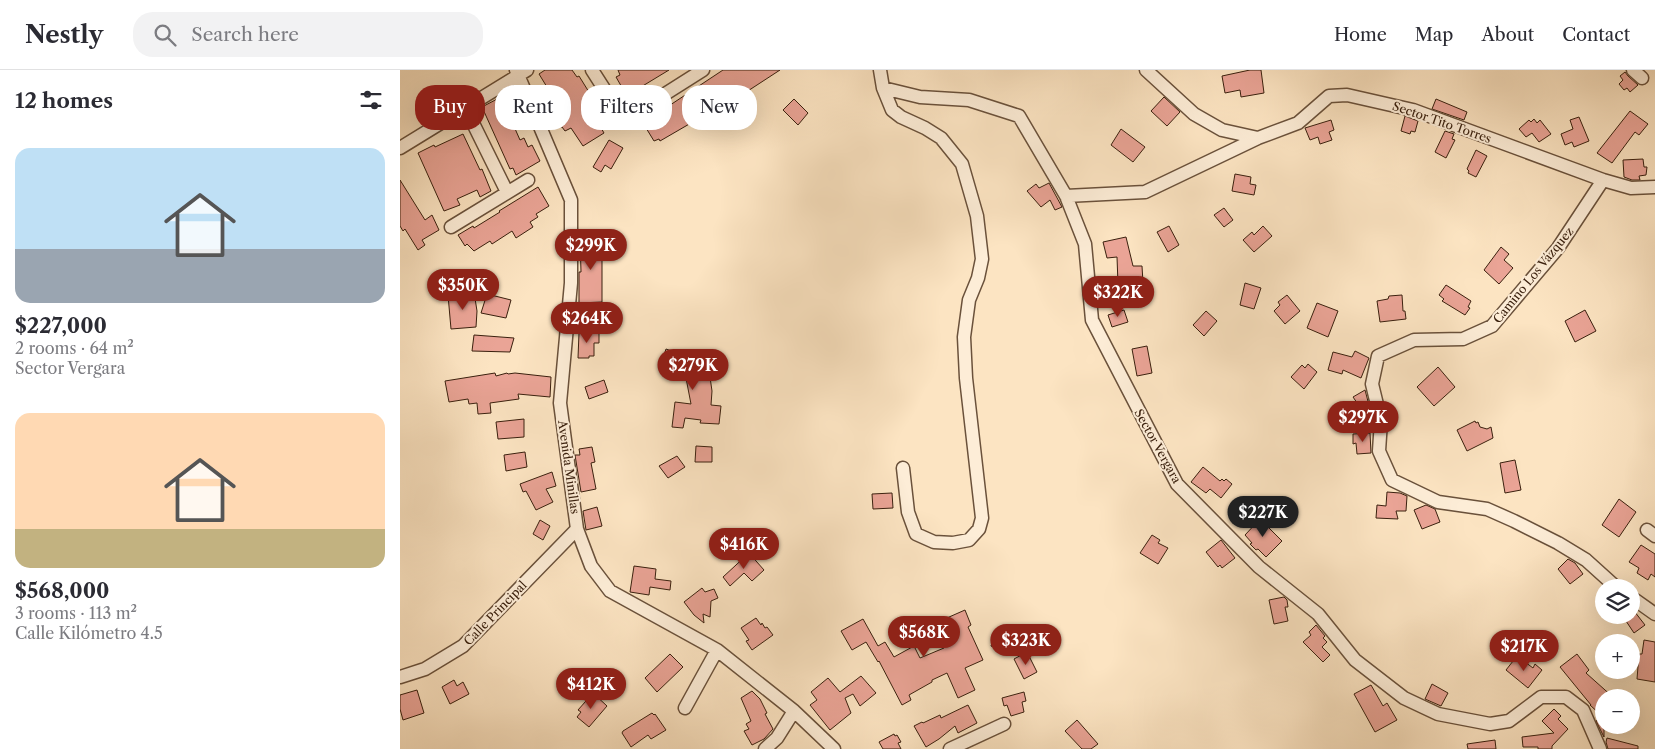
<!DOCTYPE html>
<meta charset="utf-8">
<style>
:root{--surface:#fff;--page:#f2f2f3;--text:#2b2b33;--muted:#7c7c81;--line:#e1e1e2;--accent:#8f2418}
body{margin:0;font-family:"Libre Caslon Text",serif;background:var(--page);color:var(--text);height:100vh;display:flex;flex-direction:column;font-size:19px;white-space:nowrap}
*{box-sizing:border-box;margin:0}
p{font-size:16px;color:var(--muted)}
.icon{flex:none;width:28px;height:28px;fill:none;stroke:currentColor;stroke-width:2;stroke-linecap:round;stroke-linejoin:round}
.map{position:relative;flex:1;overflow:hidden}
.sheet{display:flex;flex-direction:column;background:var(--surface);width:400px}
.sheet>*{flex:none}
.banner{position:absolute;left:15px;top:15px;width:475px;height:45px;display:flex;gap:10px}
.fabs{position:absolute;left:1195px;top:509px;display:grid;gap:10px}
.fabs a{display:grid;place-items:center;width:45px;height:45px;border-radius:50%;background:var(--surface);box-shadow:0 5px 20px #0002;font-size:25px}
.price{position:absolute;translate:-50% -42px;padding:0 11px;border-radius:18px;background:var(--accent);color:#fff;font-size:16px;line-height:32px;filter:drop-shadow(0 1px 2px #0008)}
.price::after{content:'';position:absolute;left:50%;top:30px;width:15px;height:11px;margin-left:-8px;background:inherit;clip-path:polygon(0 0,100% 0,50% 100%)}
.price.current{background:#222;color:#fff}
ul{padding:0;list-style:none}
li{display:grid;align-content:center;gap:10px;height:265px;padding:0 15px}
li span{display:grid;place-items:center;height:155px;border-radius:15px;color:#555}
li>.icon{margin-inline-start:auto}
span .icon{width:90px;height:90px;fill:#fffc;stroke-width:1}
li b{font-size:21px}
h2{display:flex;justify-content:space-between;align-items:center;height:60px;padding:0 15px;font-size:21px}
.pill{padding:0 18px;border-radius:20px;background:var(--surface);box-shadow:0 5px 20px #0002;font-size:18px;line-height:45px}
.pill.current{background:var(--accent);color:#fff}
header{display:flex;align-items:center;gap:30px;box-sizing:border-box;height:70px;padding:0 25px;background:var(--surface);border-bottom:1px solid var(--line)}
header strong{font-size:24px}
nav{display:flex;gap:28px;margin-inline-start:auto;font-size:18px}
.search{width:350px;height:45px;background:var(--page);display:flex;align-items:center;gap:12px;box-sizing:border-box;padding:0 18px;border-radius:20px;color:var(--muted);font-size:19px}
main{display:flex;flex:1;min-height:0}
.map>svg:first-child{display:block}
.building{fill:#eaa496;stroke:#3a200e}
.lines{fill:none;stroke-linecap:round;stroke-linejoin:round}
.minor-casing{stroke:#6a513b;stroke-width:15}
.minor{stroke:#fdedd7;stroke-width:12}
.labels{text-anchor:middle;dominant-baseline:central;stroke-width:4;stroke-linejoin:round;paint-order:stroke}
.street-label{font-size:12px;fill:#3a200e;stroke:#fdedd7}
</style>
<header>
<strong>Nestly</strong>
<div class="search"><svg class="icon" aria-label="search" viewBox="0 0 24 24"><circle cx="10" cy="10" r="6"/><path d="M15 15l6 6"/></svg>Search here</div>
<nav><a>Home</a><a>Map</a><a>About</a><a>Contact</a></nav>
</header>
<main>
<section class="sheet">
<h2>12 homes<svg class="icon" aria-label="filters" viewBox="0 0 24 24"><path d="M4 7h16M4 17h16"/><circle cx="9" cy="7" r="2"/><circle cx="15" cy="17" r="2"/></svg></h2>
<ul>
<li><span style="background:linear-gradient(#bfe0f5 65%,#9aa5b1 0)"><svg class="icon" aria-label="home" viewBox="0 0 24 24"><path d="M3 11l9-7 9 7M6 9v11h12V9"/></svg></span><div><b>$227,000</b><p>2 rooms · 64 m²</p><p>Sector Vergara</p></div></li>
<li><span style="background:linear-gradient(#ffd9b3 75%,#c2b280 0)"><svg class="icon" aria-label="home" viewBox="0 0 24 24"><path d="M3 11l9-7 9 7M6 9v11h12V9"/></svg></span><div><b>$568,000</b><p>3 rooms · 113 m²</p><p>Calle Kilómetro 4.5</p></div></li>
</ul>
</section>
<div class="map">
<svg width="1255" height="679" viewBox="0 0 1255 679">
<rect width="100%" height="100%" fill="#fce4c2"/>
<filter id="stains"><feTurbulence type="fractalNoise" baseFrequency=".004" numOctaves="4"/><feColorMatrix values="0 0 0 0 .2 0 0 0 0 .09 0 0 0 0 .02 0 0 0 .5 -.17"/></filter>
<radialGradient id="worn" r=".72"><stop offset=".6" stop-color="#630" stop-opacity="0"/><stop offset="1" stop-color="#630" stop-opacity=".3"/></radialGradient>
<!-- building -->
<path class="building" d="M145,0H172L177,7L179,6L197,35L195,36L198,41L193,44L204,63L183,76L171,58L165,61L162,57H161L155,47L157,46L155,44L168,36L157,18L150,22L139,4Z
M218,0H269L236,20L238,23L228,28L216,7L220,5Z
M323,0H380L311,45L310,43L292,54L291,53L260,71L259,69L254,71L243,53Z
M850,0H861L864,23L841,27L840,20L825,23L822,6Z
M1225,2L1228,6L1238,15L1230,22L1227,18L1224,20L1219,14L1223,10L1220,6Z
M101,27L120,70L124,68L128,77L132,75L140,91L116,105L113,98L110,99L82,37Z
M764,27L780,42L767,56L751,41Z
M394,29L408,43L398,55L383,40Z
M1036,29L1067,42L1064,50L1032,39Z
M1230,41L1248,54L1239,65L1235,62L1212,93L1197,83Z
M1005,46L1018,51L1015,62L1011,61L1010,64L1001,61Z
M1179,47L1189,71L1174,77L1172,72L1165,75L1161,64L1173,59L1170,50Z
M1134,49L1137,53L1140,50L1151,64L1139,72L1132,63L1126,67L1119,59L1129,50L1131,52Z
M931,50L934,60L929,62L932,70L920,74L918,67L910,70L905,58Z
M721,59L745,77L733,92L711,75Z
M1045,61L1054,64L1052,69L1055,70L1046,88L1035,82Z
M63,64L80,100L82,99L91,121L80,127L77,120L57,129L60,135L44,141L18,83L34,75L35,77Z
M209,70L223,78L211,99L205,95L201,102L193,97Z
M1076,80L1087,86L1076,107L1068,103L1069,101L1067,99Z
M1243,89L1244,97H1247L1246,105L1239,106L1240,110H1232L1224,107L1223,90Z
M835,104L851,107L850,114L856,115L854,125L832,121Z
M0,110L25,150L32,145L39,160L22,170L25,175L18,180L5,159L3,161L0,156Z
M649,113L662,137L655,140L650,130L641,137L627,121L636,114L639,118Z
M138,117L149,136L136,144L138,147L130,152L133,157L116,168L112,161L92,174L90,171L74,181L67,174L65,176L58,165L73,156L74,158L100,142L99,141Z
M824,138L833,150L824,157L814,145Z
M769,156L779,175L768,182L757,162Z
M863,156L872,166L854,182L843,170L852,162L854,165Z
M726,167L733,196H742L743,213L718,214L717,187L707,188L703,172Z
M180,168L202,170V232L179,233V202H181Z
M1101,177L1109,184L1104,190L1113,198L1099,214L1084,200Z
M845,213L861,218L854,239L840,235Z
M1046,215L1071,231L1068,237L1070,238L1065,245L1042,231L1044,229L1039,225Z
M74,222L77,241L76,257L51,259L48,225Z
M87,224L111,230L106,248L81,243Z
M887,225L900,241L885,254L874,241L880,235L878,232Z
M1002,225L1003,241H1005L1006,249L980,252L977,231L988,229L989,226Z
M917,233L938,241L928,267L907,258Z
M724,240L728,252L712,257L708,245Z
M1185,240L1196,261L1175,272L1165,251Z
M806,241L817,251L804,266L793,255Z
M179,263H199V273H194V286H189V288H178Z
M74,265L114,268L110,282L72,281Z
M747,276L752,303L737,306L732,279Z
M266,279L304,292L301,301L309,300L312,321L311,335L321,336L319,354L300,353L301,350L285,348L283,358L272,357L275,332L291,334L285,303L261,294Z
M955,281L969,288L961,308L943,300L942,304L928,300L933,282L952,287Z
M908,294L917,302L904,319L891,307L902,295L905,298Z
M1038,297L1055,317L1034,336L1017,317Z
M95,303L96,306L107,303L108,304L115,303L151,307L150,327L118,324L119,329L90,333L91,343L78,344L77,333L69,334L68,329L49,332L45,311Z
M204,310L208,322L189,329L185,317Z
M965,320L970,339L964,343L953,327Z
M124,349V367L98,369L96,352Z
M1075,351L1076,353L1078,352L1080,357L1087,359L1091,357L1093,368L1067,381L1057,360Z
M970,363L971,383L957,384L956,373L953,374V364Z
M296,376L312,377V392H295Z
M192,377L195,392L191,393L196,419L181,422L175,385H180L179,379Z
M125,382L127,397L106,401L104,385Z
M277,386L285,397L268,408L259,396Z
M1115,390L1121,420L1105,423L1100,393Z
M803,397L820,411L822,409L824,411L826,409L832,414L821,428L810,419L806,423L791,412Z
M152,402L156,416L146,419L153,432L136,440L126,421L123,422L120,414Z
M987,422L1000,423L1007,426L1006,441H996L998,449L976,448L977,435L986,436Z
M492,423L493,438L473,439L472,424Z
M1219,429L1236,442L1219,467L1202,455Z
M1026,435L1035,439L1040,452L1022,459L1014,440Z
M197,437L202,456L186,460L183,441Z
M860,449L882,471L866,487L858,479L856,480L850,474L852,473L845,465Z
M140,450L150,456L143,470L133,464Z
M752,465L760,470L758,473L768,478L758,494L740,483Z
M821,470L835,488L822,498L820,495L818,497L806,482Z
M1241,475L1255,484V507L1251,504L1248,510L1237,503L1239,498L1229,492Z
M349,483L364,500L352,511L344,503L330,516L323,507Z
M1168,489L1175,493L1183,504L1170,514L1158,499Z
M234,496L256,499L255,509L271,511L270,520L250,517L249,525L230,522Z
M302,518L305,522L314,519L318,528L311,531L310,547L303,544L304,553L294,545L284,532Z
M884,527L887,530L888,537H885L888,551L874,554L869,530Z
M1231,537L1245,555L1234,563L1222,545H1231Z
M565,540L571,555L568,557L583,590L565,598L575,620L558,628L547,603L532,610V612L509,625L511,630L502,635L479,591L478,592L466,572L452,580L441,561L463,549L478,576L485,572L494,587L514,576L520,588L544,578L539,569L547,566L540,551Z
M356,548L361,555L362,553L365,558L367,557L373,565L352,580L346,571L349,570L341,558Z
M916,555L925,566L923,568L927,572L922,577L930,585L923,592L903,572L911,565L909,562Z
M602,566L615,571L610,584L591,576L594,567L601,570Z
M1244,570L1255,572V612L1237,609L1239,584H1242Z
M627,582L637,602L624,609L614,589Z
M270,584L283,597L257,622L245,608Z
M1177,584L1189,600L1186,603L1214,628H1204V667L1196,651L1203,647L1190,635H1191L1160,597Z
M1117,586L1133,598L1135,594L1142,600L1128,618L1106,600Z
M461,606L476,623L460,636L453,624L445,628L451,643L430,660L410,635L417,630L411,622L428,608L440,622Z
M54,610L57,616L63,612L69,624L50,634L42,617Z
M1032,614L1048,623L1041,636L1025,629Z
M971,615L983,636L987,633L997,650L975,662L954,624Z
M17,620L24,643L3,650L0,639V625Z
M352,621L360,629L367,643L365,644L373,659L364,669L352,675L344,661L349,659L346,654L351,651L341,628Z
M624,622L626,631L622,632L624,642L611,646L607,635L604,636L602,628Z
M193,623L207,636L189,657L177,647L181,642L178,640Z
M568,635L577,653L558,663L555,656L539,669L526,677L514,656L522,652L523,653L540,645L541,648Z
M1154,639L1161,646L1158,649L1168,659L1152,676V679H1138V677H1123L1122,667L1154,663L1142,651Z
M252,643L254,645L255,644L266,660L251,669L248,665L231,677L222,663L223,661Z
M677,650L698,674L691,679H682L665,661Z
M494,664L495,666L497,665L501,672L498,673L501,679H483L479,672Z
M1207,668L1238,676V679H1208L1206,672Z
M1095,670L1096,679H1068L1067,674Z"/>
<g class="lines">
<!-- minor casing -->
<g class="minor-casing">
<path id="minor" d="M116,0L171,130V213L160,333L177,459L191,496L210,521L317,580L394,641L434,679
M192,0L224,50L303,0
M480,0L483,18L492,40L501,47L525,58L541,68L562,94L577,146L582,189L578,208L569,230L564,267L566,308L582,448L579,459L569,470L553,473L534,472L516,464L508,442L503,398
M746,0L794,44L822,60L858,68
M1233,0L1242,8
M483,18L520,27L569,30L619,46L666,126L685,174L692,250L777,414L859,497L918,544L955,590L1004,628L1038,644L1090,654L1109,651L1141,627H1166L1183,640L1200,679
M65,37L107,122
M0,78L127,0
M1203,110L1158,178L1092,256L1063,269L1014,270L978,286L972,314L981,351L979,381L992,410L1038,432L1087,439L1114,451L1158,473L1186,490L1217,518
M666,126L745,122L858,68L898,53L929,26L947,25L1013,40L1203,110L1231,118L1255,117
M51,157L128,110
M1247,460L1255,466
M1231,527L1255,544
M0,607L25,599L63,576L177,459
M285,638L317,580
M365,679L377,668L394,641
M550,679L604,654"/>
</g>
<!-- minor -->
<use href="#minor" class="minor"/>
</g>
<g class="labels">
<!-- street labels -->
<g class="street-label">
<text transform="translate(1042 52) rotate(19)">Sector Tito Torres</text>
<text transform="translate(1133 205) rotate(-51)">Camino Los Vázquez</text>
<text transform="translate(758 376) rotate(61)">Sector Vergara</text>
<text transform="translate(169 397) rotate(82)">Avenida Minillas</text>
<text transform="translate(95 543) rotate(-46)">Calle Principal</text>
</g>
</g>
<rect width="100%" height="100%" filter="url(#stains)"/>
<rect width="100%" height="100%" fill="url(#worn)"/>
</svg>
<div class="fabs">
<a><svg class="icon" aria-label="layers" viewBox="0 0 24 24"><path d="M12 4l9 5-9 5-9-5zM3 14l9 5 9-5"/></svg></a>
<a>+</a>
<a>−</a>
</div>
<b class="price" style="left:191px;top:201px">$299K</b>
<b class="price" style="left:63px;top:241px">$350K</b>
<b class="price" style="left:718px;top:248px">$322K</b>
<b class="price" style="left:187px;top:274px">$264K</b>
<b class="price" style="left:293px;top:321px">$279K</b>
<b class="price" style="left:963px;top:373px">$297K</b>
<b class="price current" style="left:863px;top:468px">$227K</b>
<b class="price" style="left:344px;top:500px">$416K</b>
<b class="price" style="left:524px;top:588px">$568K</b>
<b class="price" style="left:626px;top:596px">$323K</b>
<b class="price" style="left:1124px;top:602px">$217K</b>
<b class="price" style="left:191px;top:640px">$412K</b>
<div class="banner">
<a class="pill current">Buy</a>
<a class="pill">Rent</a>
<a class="pill">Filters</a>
<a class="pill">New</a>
</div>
</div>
</main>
